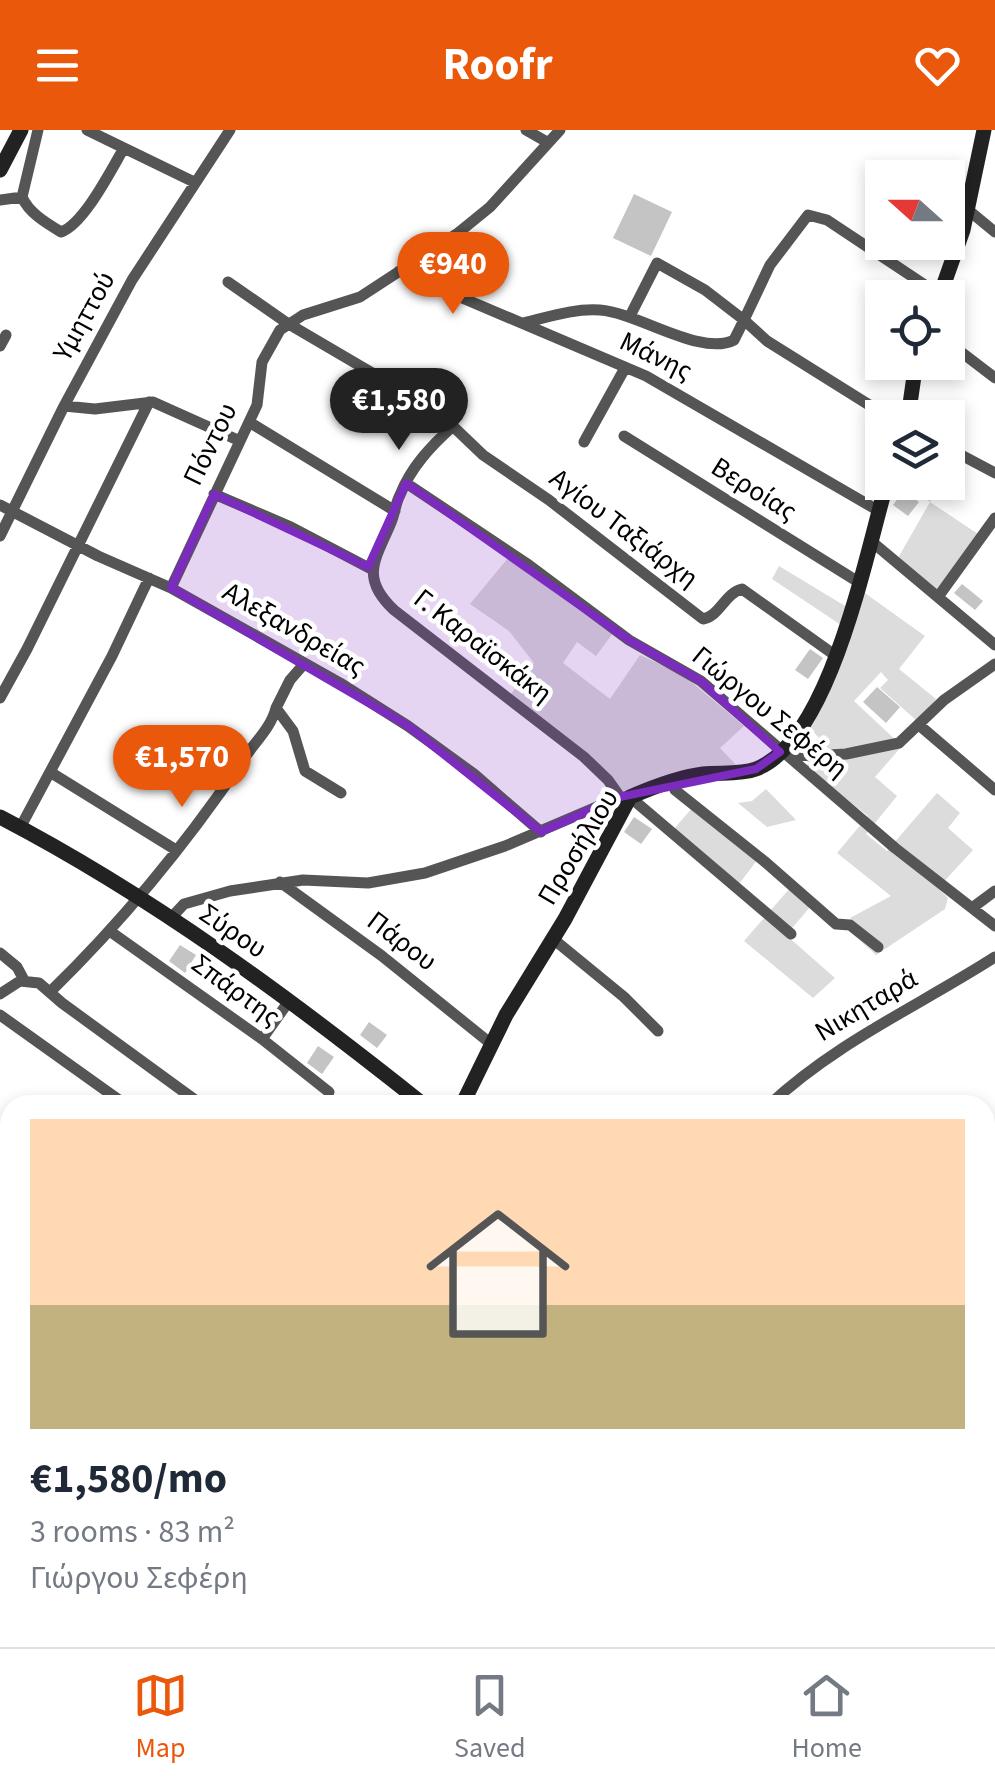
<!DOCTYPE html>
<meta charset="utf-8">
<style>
:root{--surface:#fff;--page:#f2f2f3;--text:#1f2937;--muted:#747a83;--line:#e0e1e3;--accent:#ea580c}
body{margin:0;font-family:"Source Sans 3",sans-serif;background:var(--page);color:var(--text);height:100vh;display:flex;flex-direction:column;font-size:38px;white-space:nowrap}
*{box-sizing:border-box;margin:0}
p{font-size:32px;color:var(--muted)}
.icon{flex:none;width:55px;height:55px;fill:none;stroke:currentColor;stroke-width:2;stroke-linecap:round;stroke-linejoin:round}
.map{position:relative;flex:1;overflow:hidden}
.panel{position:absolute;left:0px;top:965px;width:995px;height:552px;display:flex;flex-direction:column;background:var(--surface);border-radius:30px 30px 0 0;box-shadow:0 5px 15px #0003}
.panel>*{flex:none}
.needle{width:65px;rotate:291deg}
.controls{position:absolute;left:865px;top:30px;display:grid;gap:20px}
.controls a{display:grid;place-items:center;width:100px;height:100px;border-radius:0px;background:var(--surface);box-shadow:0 5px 15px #0003;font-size:50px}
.price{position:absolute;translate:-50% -85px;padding:0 22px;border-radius:35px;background:var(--accent);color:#fff;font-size:32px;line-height:65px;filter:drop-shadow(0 2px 5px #0008)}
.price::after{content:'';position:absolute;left:50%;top:60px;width:30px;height:22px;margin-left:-15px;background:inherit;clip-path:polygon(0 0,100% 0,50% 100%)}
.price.on{background:#222;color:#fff}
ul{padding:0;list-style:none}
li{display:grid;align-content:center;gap:20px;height:530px;padding:0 30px}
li+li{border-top:2px solid var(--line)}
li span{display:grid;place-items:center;height:310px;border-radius:0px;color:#555}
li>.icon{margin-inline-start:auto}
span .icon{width:180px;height:180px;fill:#fffc;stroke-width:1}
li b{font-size:42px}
header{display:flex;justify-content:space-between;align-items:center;height:130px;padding:0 30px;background:var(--accent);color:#fff;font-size:45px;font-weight:700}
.tabs{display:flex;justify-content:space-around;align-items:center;height:140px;border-top:2px solid var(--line);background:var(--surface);font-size:28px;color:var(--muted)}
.tabs a{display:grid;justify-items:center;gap:5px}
.tabs .on{color:var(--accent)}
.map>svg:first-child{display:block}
.green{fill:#dcdcdc}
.building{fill:#c4c4c4}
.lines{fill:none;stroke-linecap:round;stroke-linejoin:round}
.street{stroke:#555;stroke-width:11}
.secondary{stroke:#222;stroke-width:15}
.marked{fill:#7b2cbf;fill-opacity:0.2;stroke:#7b2cbf;stroke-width:8;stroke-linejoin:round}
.labels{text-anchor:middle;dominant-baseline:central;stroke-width:9;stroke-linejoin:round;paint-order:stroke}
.street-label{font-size:28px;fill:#000;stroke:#fff}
</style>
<header><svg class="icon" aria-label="menu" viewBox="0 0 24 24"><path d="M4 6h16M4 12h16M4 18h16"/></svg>Roofr<svg class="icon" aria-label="heart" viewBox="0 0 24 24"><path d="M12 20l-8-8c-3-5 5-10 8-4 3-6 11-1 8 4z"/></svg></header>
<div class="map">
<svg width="995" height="1517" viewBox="0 0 995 1517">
<rect width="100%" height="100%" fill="#fff"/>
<!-- green -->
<path class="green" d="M904,353H939L930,372L978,404L938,460L898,428L930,372Z
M508,428L613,503L596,526L577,512L563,533L610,569L640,525L683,545L744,596L720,618L737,636C694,637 661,646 622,662L511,564L534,533L509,501L470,474Z
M779,436L855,482L862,461L925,506L899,539L936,569L917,591L880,558L888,550L881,542L854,571L902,616L875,647L897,666L866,704L887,721L937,663L960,683L948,698L973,720L938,758L948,768L945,779L876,825L847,799L856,794L850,788L891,766L837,723L868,686L805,636L818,629L836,627L810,598L850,501L772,449Z
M766,659L796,690L767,697L738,673L752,671Z
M692,678L758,729L739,754L674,699Z
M790,758L811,776L786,805L835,848L813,868L744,811Z"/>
<!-- building -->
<path class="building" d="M634,64L672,82L651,126L613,108Z
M904,360L919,372L908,386L893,375Z
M962,454L983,471L975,480L954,463Z
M810,519L823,528L808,549L795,540Z
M877,557L900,577L886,593L863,572Z
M634,687L652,699L641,714L624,702Z
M180,815L196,825L185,843L169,831Z
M369,892L387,905L377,918L360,905Z
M318,916L334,927L322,944L307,933Z"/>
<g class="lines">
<!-- street -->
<path class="street" d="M38,0L22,67C29,83 46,93 61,102C84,94 111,40 124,18
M87,0L194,52
M526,0L547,12
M0,70L22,67
M967,79L995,102
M399,141L646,246L879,381
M228,152L287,193L437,281L483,325L549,370L703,489C720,486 725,463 742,459L836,526
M630,186L657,133L705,160L744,190L770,135L808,85L827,90L940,165
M523,193C548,187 575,178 600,180C639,183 701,227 734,210L744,190L767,211L890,288
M948,212L995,248
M0,216L6,205
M64,276L95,279L153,272L240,311
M249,292L395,381
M453,296C431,316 411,337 400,365C395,374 395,385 390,395C375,430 360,448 394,480L584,627L608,650L620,667
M624,306L860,453
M584,312L625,238
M948,318L995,343
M406,353L526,433L629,510L701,551L895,718L995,796
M214,364L291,397L373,440
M0,375L98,426L171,458L340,553L408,596L474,644L541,702
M0,406L64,276L132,150L230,0
M871,411L995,515
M171,458L257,275L262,232L280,200L303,185L360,167L458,103L490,77L560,0
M938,467L995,388
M304,534L290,550L276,578L293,601L305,641L341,663
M0,568L27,519L149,272
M919,595L995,660
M780,622L811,626L846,624L899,613L944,570L995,534
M50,642L176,720
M673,651L675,660L764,731L836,794L850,795L878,817
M20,698L112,526L149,448
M280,752L382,826L490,913
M972,778L995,761
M170,789L184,774L230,761L303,750L368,753L425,743L505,716L620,667H630L791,804
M111,802L262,909L329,962
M552,808L624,867L658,901
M0,823L17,837L24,850
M50,862C122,792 186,714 243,630C254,613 271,598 276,578
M0,864L20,851L39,853L62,873L202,975
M0,885L126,975
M262,909L289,871
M769,975C838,911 917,877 995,827
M0,1040L10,1047
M985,1092L995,1082
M0,1093L10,1100
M10,1202L6,1207L10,1210
M995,1232L990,1238L995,1243
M0,1271L10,1278
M985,1422L995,1424
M985,1479L995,1474
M0,1485L10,1492
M691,1508L700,1517
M167,1517L176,1508
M606,1517L612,1508
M915,1517L926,1508"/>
<!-- secondary -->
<path class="secondary" d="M0,40L21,0
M939,168L963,100L984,0
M908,288L916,232
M0,687C152,766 291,869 424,975
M462,975L506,885L565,789L630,667C653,657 678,647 703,644C720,642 740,645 756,639C831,610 866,423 887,352"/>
</g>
<!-- marked area -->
<path class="marked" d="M406,353L629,510L701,551L780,622L756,639L620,667L541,702L408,596L171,458L214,364L368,437Z"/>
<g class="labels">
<!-- street labels -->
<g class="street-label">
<text transform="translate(84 186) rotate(-61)">Υμηττού</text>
<text transform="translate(656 226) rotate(26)">Μάνης</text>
<text transform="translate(210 314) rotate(-64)">Πόντου</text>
<text transform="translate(754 359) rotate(32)">Βεροίας</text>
<text transform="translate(624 398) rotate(37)">Αγίου Ταξιάρχη</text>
<text transform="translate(294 499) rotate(30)">Αλεξανδρείας</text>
<text transform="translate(483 516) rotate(38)">Γ. Καραϊσκάκη</text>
<text transform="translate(770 582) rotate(39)">Γιώργου Σεφέρη</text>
<text transform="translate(578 717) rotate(-59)">Προσήλιου</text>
<text transform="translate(233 801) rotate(34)">Σύρου</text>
<text transform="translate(402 811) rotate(37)">Πάρου</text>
<text transform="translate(236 860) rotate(36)">Σπάρτης</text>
<text transform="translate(866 875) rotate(-31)">Νικηταρά</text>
</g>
</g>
</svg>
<div class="controls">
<a><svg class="needle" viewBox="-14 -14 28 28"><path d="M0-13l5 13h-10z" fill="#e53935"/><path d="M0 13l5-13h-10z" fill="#747a83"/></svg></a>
<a><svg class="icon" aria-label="locate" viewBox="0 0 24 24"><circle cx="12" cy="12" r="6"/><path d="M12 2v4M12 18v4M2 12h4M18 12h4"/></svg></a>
<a><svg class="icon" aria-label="layers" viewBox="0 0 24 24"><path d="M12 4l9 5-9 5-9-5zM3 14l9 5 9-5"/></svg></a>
</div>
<b class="price" style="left:453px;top:187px">€940</b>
<b class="price on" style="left:399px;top:323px">€1,580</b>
<b class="price" style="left:182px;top:680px">€1,570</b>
<section class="panel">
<ul>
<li><span style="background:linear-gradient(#ffd9b3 60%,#c2b280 0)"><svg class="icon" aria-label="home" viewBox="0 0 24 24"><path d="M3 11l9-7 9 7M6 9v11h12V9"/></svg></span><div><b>€1,580/mo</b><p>3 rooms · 83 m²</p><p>Γιώργου Σεφέρη</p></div></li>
</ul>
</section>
</div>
<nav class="tabs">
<a class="on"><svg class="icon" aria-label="map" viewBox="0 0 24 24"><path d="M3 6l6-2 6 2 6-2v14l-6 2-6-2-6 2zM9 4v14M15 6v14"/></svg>Map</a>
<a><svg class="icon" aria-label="saved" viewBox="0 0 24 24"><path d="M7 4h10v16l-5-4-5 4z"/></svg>Saved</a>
<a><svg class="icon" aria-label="home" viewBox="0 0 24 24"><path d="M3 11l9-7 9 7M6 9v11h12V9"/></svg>Home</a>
</nav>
